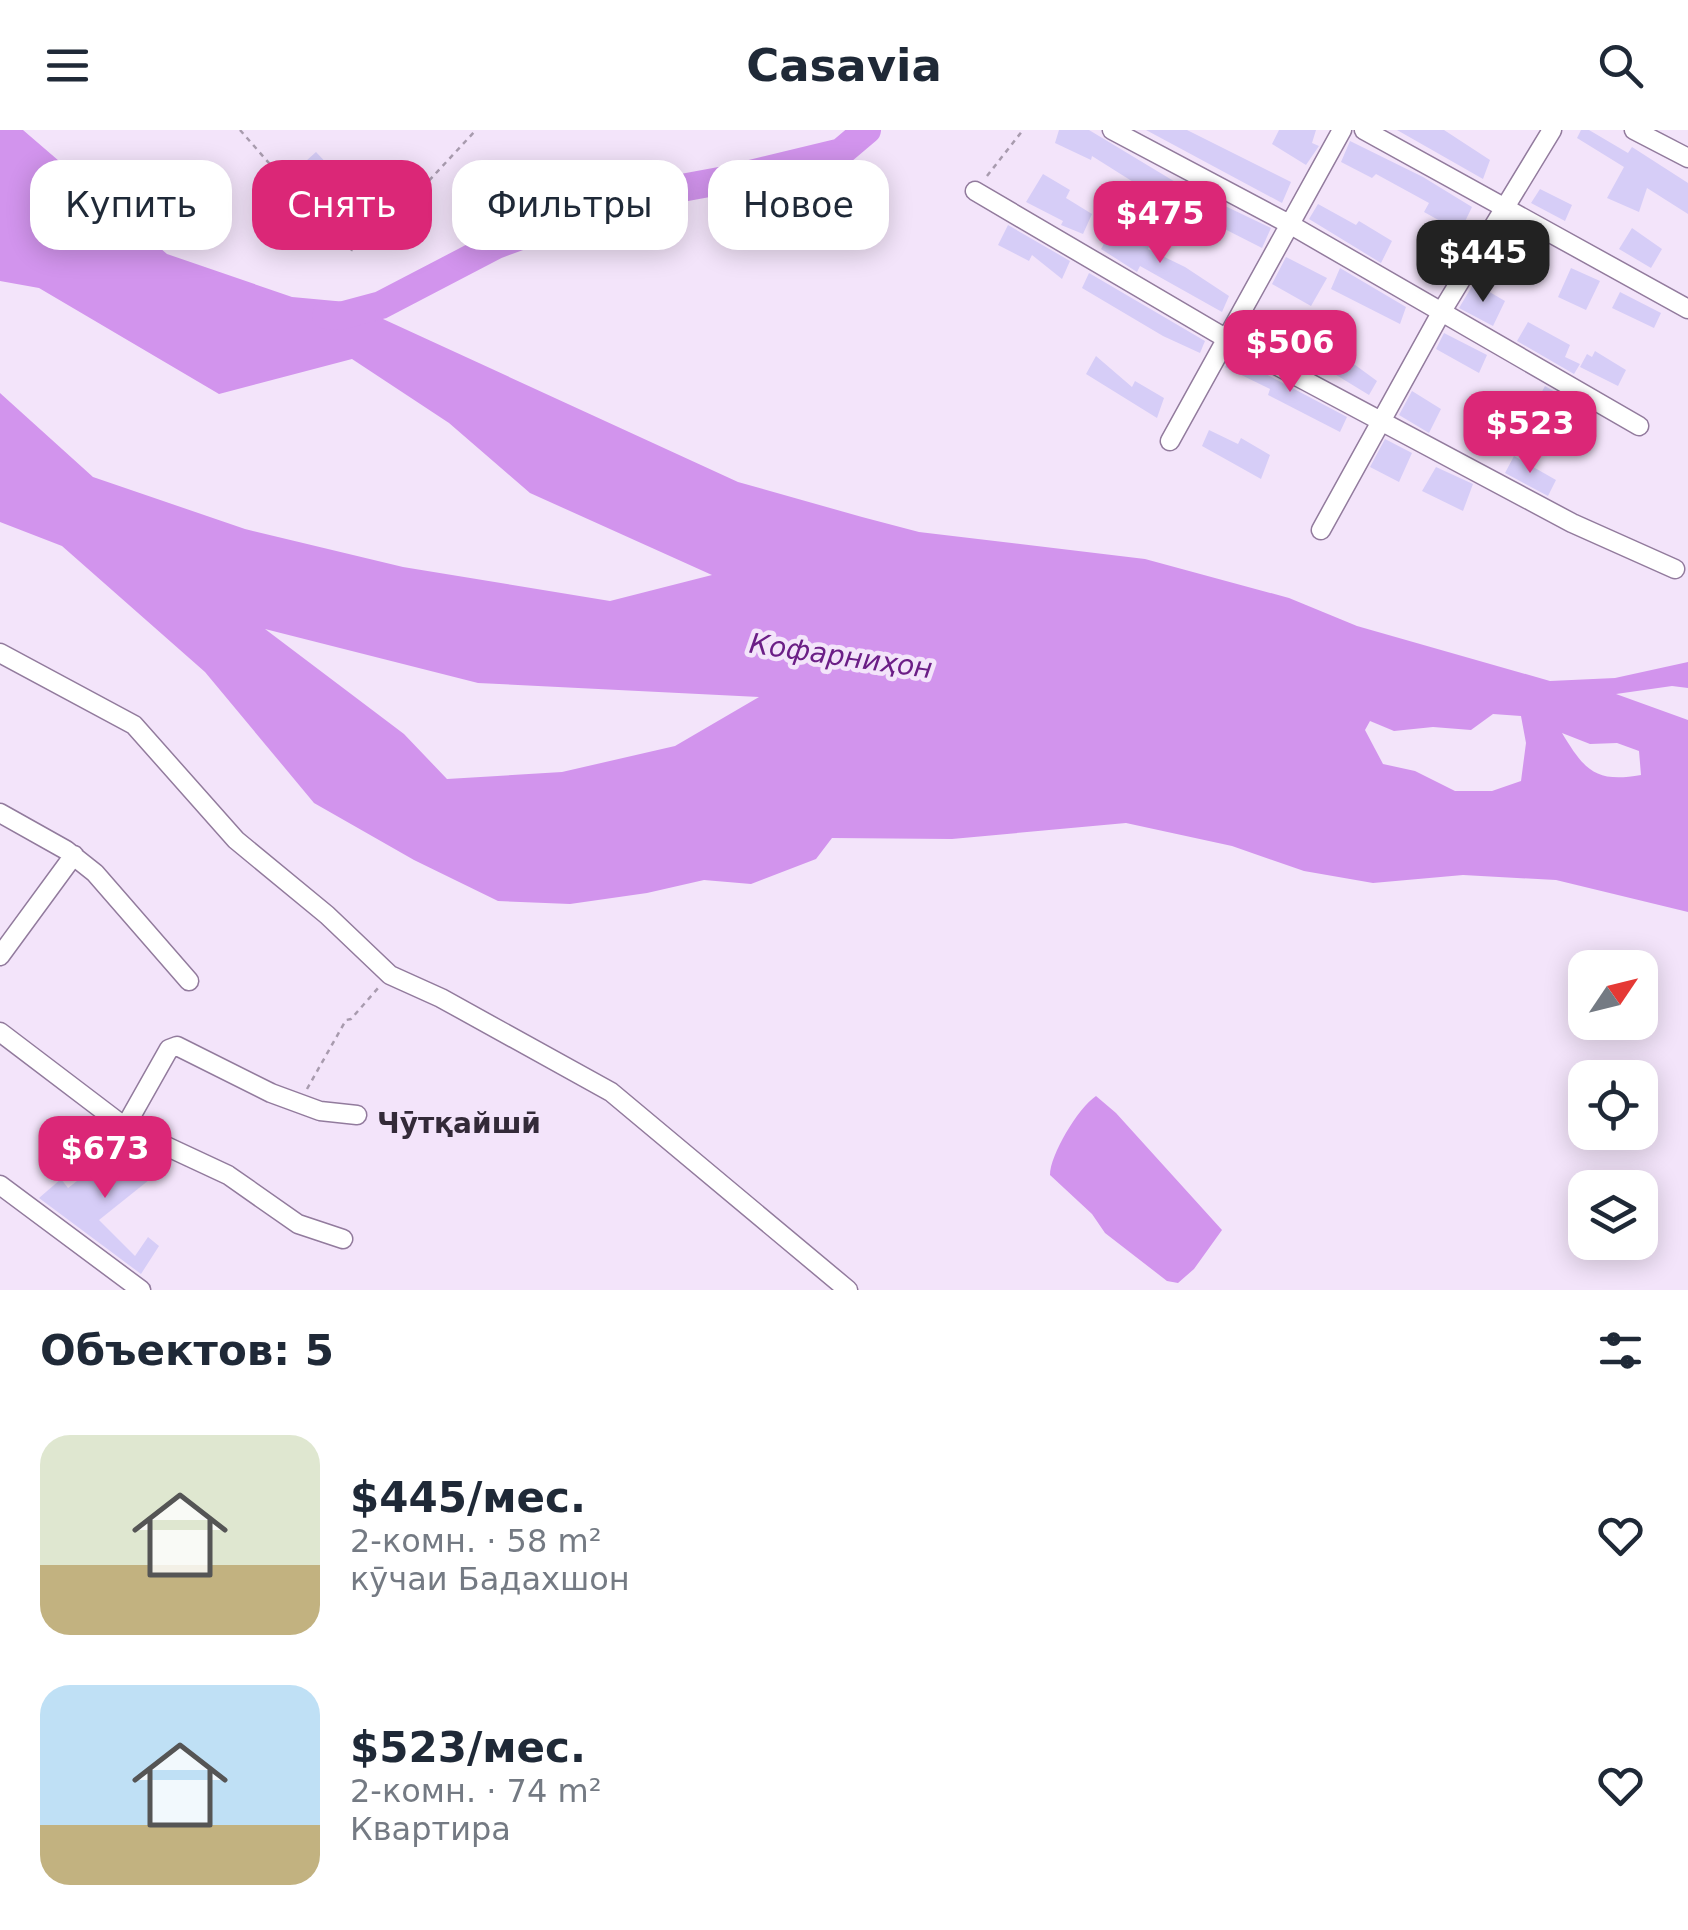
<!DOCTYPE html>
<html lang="ru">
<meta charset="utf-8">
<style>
:root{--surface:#fff;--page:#f6f6f7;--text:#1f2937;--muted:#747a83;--accent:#db2777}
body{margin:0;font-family:"DejaVu Sans",sans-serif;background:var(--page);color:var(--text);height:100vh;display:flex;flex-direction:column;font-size:38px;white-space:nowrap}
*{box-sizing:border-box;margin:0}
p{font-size:32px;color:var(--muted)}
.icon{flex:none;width:55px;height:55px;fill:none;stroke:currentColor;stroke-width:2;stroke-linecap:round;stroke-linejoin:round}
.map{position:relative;height:1160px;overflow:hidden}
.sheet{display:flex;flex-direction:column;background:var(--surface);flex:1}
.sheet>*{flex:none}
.guide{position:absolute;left:30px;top:30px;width:1000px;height:90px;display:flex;gap:20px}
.needle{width:65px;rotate:55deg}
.tools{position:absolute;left:1568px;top:820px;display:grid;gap:20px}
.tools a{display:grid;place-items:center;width:90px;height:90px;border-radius:20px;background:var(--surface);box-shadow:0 5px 25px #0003;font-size:50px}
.price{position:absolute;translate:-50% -85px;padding:0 22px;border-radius:20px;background:var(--accent);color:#fff;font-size:32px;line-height:65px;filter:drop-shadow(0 2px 5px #0008)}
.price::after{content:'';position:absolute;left:50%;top:60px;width:30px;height:22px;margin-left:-15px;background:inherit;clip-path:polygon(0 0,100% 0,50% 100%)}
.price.on{background:#222;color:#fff}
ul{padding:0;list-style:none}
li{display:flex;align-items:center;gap:30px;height:250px;padding:0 40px}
li span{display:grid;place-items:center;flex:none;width:280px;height:200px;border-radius:30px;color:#555}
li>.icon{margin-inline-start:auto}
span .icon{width:120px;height:120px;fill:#fffc;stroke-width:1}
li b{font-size:42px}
h2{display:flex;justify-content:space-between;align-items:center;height:120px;padding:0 40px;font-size:42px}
.pill{padding:0 35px;border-radius:30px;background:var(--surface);box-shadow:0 5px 25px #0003;font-size:35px;line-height:90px}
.pill.on{background:var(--accent);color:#fff}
header{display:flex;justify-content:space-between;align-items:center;height:130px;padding:0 40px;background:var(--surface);font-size:45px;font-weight:800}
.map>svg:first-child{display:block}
.water{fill:#d294ed;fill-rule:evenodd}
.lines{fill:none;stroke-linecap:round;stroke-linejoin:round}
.river{stroke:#d294ed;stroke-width:28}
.building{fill:#d6cdf7}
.minor-casing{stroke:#927b9d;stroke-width:21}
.path{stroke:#a89bae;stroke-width:2.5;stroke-dasharray:5 5;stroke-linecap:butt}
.minor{stroke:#fff;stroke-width:18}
.labels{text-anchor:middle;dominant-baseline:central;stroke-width:9;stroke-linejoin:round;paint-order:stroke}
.water-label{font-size:28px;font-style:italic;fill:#6b1e86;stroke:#f3e4fa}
.neighbourhood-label{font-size:28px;font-weight:bold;fill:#332a38;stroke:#f3e4fa}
</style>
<header><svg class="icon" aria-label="menu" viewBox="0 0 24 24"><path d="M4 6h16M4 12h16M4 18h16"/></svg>Casavia<svg class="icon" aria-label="search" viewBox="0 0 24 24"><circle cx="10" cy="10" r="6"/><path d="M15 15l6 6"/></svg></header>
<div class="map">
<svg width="1688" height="1160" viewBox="0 0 1688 1160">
<rect width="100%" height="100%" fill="#f3e4fa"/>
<!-- water -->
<path class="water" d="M0,0H23L167,124L292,167L346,172L738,352L862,387L919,402L1145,429L1289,468L1357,496L1550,551L1615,548L1688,532V558L1672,556L1616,564L1688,590V782L1556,750L1463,745L1373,753L1304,741L1232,716L1126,693L952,709L832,708L816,729L751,754L704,750L647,763L570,774L498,771L414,730L314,673L205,542L62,416L0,392V263L93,347L245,399L403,437L610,471L712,445L530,363L449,293L352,229L219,264L39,158L0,151ZM265,499L478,553L759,567L675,616L562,642L447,649L404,604ZM1493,584L1521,586L1526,613L1521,651L1492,661H1455L1415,641L1383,634L1365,600L1370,591L1394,601L1433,597L1471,600ZM1562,603L1590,614L1617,613L1639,621L1641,645C1596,653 1585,641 1562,603Z
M1096,966L1116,983L1222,1100L1194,1139L1178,1153L1167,1151L1105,1103L1092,1084L1050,1045C1050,1025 1078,978 1096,966Z"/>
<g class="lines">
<!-- river -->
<path class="river" d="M326,185L340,186L381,175L496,115L622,69L725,50L841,22L867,0"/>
</g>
<!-- building -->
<path class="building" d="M1059,0H1089L1177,53L1271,98L1262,118L1138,55L1092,26L1091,30L1055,13Z
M1146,0H1187L1291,52L1282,73Z
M1279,0H1316L1312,13L1319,16L1306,35L1272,14Z
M1397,0H1444L1490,30L1483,49Z
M1581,0H1589L1628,23L1632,17L1688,53V84L1647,58L1639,82L1607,68L1624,37L1577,8Z
M1350,11L1423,47L1472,77L1460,102L1424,82L1429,73L1376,44L1372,48L1341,32Z
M316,22L355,63L335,82L296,40Z
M1043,44L1070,60L1066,68L1092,84L1083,104L1061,95L1063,91L1026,72Z
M1540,59L1572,75L1565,91L1531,73Z
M1318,74L1356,95L1359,91L1392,111L1381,133L1309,89Z
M1116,92L1150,114L1148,119L1185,137L1229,166L1222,182L1140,136L1137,142L1101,119Z
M1008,95L1070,131L1062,149L1032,125L1029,131L998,115Z
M1508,97L1537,112L1532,128L1500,110Z
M1632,98L1662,119L1651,138L1619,119Z
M1286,127L1327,148L1311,176L1272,154Z
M1340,138L1406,177L1400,194L1331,159Z
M1571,138L1600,151L1586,180L1558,167Z
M1089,143L1205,211L1200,223L1163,206L1082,158Z
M1474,153L1505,171L1493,196L1459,178Z
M1620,162L1661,183L1654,198L1612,178Z
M1261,185L1296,206L1347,229L1377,251L1369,265L1328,240L1327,242L1284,219L1281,223L1246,201Z
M1528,192L1570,215L1565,227L1580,234L1574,244L1517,211Z
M1444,203L1487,225L1479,243L1436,219Z
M1595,221L1626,240L1618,256L1580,237L1587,224L1592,227Z
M1096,226L1132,257L1135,251L1164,268L1157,288L1086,244Z
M1232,226L1347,287L1340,302L1268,265L1270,259L1225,237Z
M1545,256L1572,272L1562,294L1533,278Z
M1412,261L1441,279L1429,303L1399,285Z
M1209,300L1238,314L1241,308L1270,325L1261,349L1202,316Z
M1385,309L1412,323L1399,352L1370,337Z
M1514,326L1556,350L1548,366L1505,343Z
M1436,337L1473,354L1463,381L1422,361Z
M127,1012L154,1046L99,1090L135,1126L148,1107L159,1116L141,1144L39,1068L61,1049L68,1058Z"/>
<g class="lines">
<!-- minor casing -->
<g class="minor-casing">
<path id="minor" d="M1112,0L1291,95L1639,296
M1364,0L1688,179
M1634,0L1688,28
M975,61L1227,209L1572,393L1675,439
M1170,311L1342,0
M1321,400L1442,181L1552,0
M0,523L134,595L236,710L327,785L390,845L441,868L611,962L848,1160
M0,683L66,720L95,743L189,851
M0,826L74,725
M0,902L125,997L228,1045L298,1094L343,1109
M125,997L169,919L177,916L271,963L320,981L357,985
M0,1055L141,1160"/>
</g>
<!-- path -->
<path class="path" d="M240,0L333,106L352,120L372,112L476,0
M987,46L1023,0
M307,959L346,890L351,889L379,857"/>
<!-- minor -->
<use href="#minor" class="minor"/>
</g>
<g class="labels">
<!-- water labels -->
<g class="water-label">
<text transform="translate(841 526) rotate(8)">Кофарниҳон</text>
</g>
<!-- neighbourhood labels -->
<g class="neighbourhood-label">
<text x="459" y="993">Чӯтқайшӣ</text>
</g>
</g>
</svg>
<div class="tools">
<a><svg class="needle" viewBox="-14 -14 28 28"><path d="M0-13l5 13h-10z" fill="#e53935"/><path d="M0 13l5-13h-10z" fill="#747a83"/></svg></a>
<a><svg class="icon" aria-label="locate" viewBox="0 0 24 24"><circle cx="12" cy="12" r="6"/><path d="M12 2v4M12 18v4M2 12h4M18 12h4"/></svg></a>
<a><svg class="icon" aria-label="layers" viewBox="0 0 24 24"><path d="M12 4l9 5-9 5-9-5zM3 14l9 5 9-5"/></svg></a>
</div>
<b class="price" style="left:1160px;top:136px">$475</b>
<b class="price on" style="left:1483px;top:175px">$445</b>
<b class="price" style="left:1290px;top:265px">$506</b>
<b class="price" style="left:1530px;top:346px">$523</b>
<b class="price" style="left:105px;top:1071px">$673</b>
<div class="guide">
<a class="pill">Купить</a>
<a class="pill on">Снять</a>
<a class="pill">Фильтры</a>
<a class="pill">Новое</a>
</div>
</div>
<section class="sheet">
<h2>Объектов: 5<svg class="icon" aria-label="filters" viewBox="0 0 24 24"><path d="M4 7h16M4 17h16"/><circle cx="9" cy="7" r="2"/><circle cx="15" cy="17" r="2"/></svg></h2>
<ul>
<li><span style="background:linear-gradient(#dfe7d0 65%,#c2b280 0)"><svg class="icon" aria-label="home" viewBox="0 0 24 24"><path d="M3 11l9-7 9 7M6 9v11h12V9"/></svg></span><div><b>$445/мес.</b><p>2-комн. · 58 m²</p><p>кӯчаи Бадахшон</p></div><svg class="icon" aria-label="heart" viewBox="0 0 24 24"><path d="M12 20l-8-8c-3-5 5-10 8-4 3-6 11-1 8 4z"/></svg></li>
<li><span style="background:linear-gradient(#bfe0f5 70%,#c2b280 0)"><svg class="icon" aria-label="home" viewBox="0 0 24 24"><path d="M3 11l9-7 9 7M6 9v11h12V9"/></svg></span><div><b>$523/мес.</b><p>2-комн. · 74 m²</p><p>Квартира</p></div><svg class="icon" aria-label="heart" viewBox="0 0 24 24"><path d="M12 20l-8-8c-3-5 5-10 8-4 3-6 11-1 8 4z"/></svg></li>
</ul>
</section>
